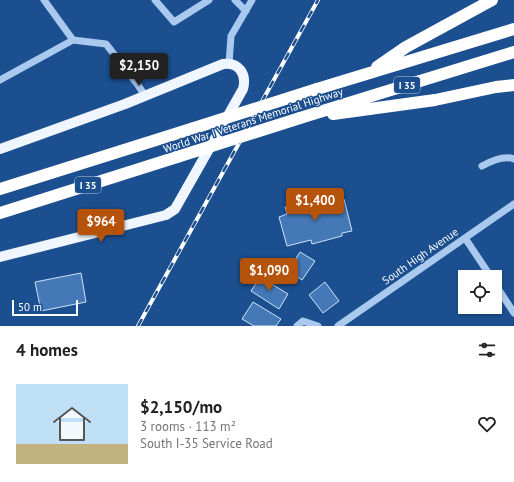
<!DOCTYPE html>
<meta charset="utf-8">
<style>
:root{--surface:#fff;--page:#f6f6f6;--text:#222;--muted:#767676;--line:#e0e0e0;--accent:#b45309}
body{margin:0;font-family:"PT Sans",sans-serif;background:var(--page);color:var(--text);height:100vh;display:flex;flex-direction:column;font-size:15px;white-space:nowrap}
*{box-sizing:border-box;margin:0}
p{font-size:13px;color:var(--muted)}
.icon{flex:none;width:22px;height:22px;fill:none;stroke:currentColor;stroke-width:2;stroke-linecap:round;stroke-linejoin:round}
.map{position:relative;height:326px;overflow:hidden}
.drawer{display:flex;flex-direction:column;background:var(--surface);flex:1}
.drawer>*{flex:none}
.tools{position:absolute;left:458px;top:270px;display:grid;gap:8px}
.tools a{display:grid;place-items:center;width:44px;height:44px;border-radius:0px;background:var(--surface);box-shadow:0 1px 3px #0004;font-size:20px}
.scale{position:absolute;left:12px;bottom:10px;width:66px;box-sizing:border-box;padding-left:4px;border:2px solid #fff;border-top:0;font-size:11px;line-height:14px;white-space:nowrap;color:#fff;-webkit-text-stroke:3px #1b4f8f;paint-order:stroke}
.price{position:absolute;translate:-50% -34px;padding:0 9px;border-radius:4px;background:var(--accent);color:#fff;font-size:13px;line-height:26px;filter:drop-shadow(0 1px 2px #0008)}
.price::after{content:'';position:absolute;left:50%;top:24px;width:12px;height:9px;margin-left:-6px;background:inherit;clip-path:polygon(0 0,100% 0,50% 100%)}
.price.selected{background:#222;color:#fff}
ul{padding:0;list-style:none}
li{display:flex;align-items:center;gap:12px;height:100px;padding:0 16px}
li+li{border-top:1px solid var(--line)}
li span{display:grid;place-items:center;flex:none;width:112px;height:80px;border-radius:0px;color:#555}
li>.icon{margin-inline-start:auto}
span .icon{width:48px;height:48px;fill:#fffc;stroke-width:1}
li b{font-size:17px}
h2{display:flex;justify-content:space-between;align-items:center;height:48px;padding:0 16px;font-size:17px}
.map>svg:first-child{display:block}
.building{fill:#4478b7;stroke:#cfe3fa}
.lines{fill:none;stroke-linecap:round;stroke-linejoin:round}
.minor{stroke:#a9c9ee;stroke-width:7}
.major{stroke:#f0f6ff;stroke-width:10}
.highway{stroke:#fff;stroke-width:12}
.rail-casing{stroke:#fff;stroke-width:4}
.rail{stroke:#1b4f8f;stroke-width:2.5;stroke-dasharray:8;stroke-linecap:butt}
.highway-bridge{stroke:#fff;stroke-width:12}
.labels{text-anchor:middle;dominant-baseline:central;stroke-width:3;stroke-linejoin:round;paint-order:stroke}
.shield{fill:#1b4f8f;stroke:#bbcadd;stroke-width:1}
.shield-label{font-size:10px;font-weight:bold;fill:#fff}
.street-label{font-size:11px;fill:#fff;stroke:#1b4f8f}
</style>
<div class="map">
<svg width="514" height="326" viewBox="0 0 514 326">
<rect width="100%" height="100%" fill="#1b4f8f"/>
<!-- building -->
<path class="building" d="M344,199L352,231L342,233V236L312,244L311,240L287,246L279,217L287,214L285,207L304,203L305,209L315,206L313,201L318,200L319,205Z
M300,252L315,261L302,280L288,271Z
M81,273L86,302L41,311L35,282Z
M262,274L271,280L270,283L288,294L279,309L251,291Z
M325,282L339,301L323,313L309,295Z
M253,302L281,319L276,326H254L242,319Z"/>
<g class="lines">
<!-- minor -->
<path class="minor" d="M44,0L73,40L106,44L138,85L145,96
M155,0L174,22L209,0
M235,0L246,11
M229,64L231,36L252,0
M0,80L73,40
M482,166C491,161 504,155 514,159
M465,238L491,277
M495,284L514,313
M297,326L303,321L318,326
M338,326L514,204"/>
<!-- major -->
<path class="major" d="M0,149L125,104L223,64C239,62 247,74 243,89L175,209L166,215L0,257"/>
<!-- highway -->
<path class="highway" d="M377,67L406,47L492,0
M317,89L514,29
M333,114L435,100L496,87L514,85
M300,118L514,52
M0,189L194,128
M0,213L177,157"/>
<!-- rail casing -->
<g class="rail-casing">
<path id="rail" d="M138,326L318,0"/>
</g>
<!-- rail -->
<use href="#rail" class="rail"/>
<!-- highway-bridge -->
<path class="highway-bridge" d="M194,128L317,89
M177,157L300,118"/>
</g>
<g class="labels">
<!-- shield labels -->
<g class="shield">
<rect x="394" y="77" width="26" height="16" rx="3"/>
<rect x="75" y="177" width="26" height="16" rx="3"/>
</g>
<g class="shield-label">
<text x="407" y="85">I 35</text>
<text x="88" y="185">I 35</text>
</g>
<!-- street labels -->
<g class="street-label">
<text transform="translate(253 120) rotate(-18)">World War I Veterans Memorial Highway</text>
<text transform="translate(420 256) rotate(-35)">South High Avenue</text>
</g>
</g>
</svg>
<div class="tools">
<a><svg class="icon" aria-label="locate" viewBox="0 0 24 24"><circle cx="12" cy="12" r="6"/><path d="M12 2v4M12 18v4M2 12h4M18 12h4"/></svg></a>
</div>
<div class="scale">50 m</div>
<b class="price selected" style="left:139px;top:87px">$2,150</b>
<b class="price" style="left:315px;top:222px">$1,400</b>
<b class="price" style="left:101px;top:243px">$964</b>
<b class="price" style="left:269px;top:292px">$1,090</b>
</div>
<section class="drawer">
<h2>4 homes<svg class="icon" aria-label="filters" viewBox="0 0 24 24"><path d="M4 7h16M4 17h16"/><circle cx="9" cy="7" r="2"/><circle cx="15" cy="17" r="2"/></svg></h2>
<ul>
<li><span style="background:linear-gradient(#bfe0f5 75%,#c2b280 0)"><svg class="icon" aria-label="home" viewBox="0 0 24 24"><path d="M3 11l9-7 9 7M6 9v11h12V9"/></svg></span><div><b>$2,150/mo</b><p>3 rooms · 113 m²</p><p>South I-35 Service Road</p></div><svg class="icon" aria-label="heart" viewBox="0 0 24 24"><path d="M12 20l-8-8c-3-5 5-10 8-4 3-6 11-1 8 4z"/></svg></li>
</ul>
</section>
